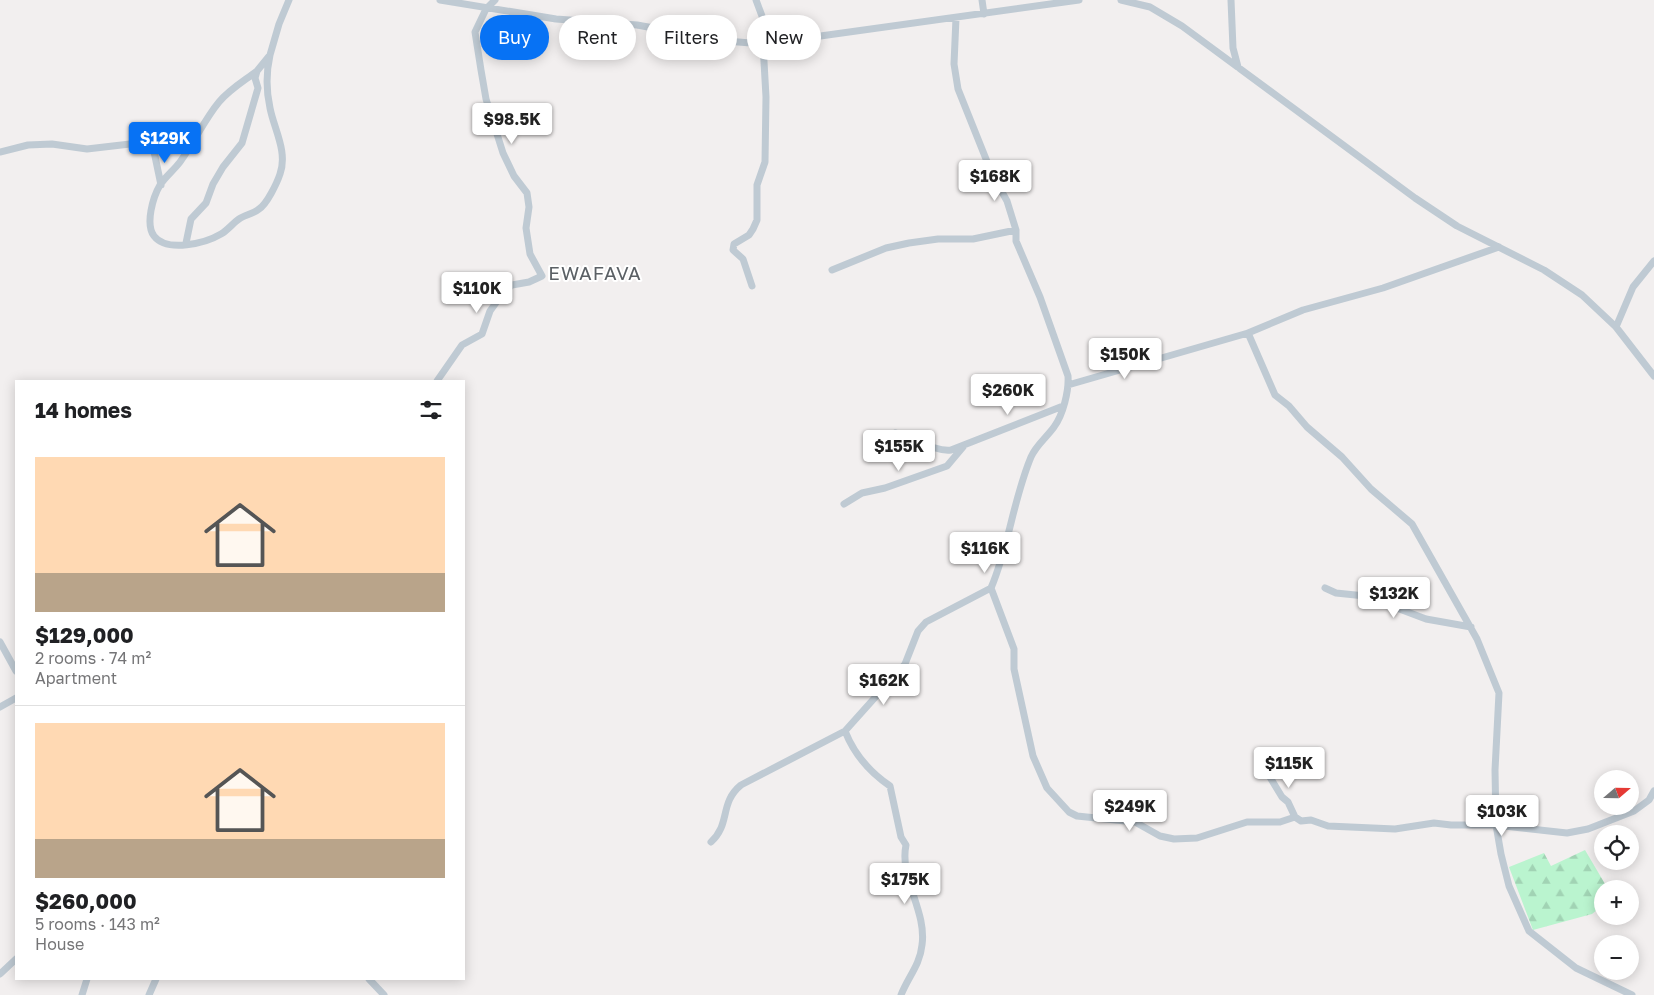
<!DOCTYPE html>
<meta charset="utf-8">
<style>
:root{--surface:#fff;--page:#f2f2f2;--text:#202124;--muted:#757577;--line:#e0e0e0;--accent:#0772f4}
body{margin:0;font-family:"Golos Text",sans-serif;background:var(--page);color:var(--text);height:100vh;display:flex;flex-direction:column;font-size:19px;white-space:nowrap}
*{box-sizing:border-box;margin:0}
p{font-size:16px;color:var(--muted)}
.icon{flex:none;width:28px;height:28px;fill:none;stroke:currentColor;stroke-width:2;stroke-linecap:round;stroke-linejoin:round}
.map{position:relative;flex:1;overflow:hidden}
.side{position:absolute;left:15px;top:380px;width:450px;height:600px;display:flex;flex-direction:column;background:var(--surface);border-radius:0px;box-shadow:0 2px 12px #0003}
.side>*{flex:none}
.top-card{position:absolute;left:480px;top:15px;width:475px;height:45px;display:flex;gap:10px}
.needle{width:32px;rotate:70deg}
.controls{position:absolute;left:1594px;top:770px;display:grid;gap:10px}
.controls a{display:grid;place-items:center;width:45px;height:45px;border-radius:50%;background:var(--surface);box-shadow:0 2px 12px #0003;font-size:25px}
.price{position:absolute;translate:-50% -42px;padding:0 11px;border-radius:5px;background:#fff;color:#222;font-size:16px;line-height:32px;filter:drop-shadow(0 1px 2px #0008)}
.price::after{content:'';position:absolute;left:50%;top:30px;width:15px;height:11px;margin-left:-8px;background:inherit;clip-path:polygon(0 0,100% 0,50% 100%)}
.price.on{background:var(--accent);color:#fff}
ul{padding:0;list-style:none}
li{display:grid;align-content:center;gap:10px;height:265px;padding:0 20px}
li+li{border-top:1px solid var(--line)}
li span{display:grid;place-items:center;height:155px;border-radius:0px;color:#555}
li>.icon{margin-inline-start:auto}
span .icon{width:90px;height:90px;fill:#fffc;stroke-width:1}
li b{font-size:21px}
h2{display:flex;justify-content:space-between;align-items:center;height:60px;padding:0 20px;font-size:21px}
.pill{padding:0 18px;border-radius:22px;background:var(--surface);box-shadow:0 2px 12px #0003;font-size:18px;line-height:45px}
.pill.on{background:var(--accent);color:#fff}
.map>svg:first-child{display:block}
.forest{fill:url(#forest-firs)}
.lines{fill:none;stroke-linecap:round;stroke-linejoin:round}
.minor{stroke:#bfcad3;stroke-width:7}
.labels{text-anchor:middle;dominant-baseline:central;stroke-width:4;stroke-linejoin:round;paint-order:stroke}
.quarter-label{font-size:19px;letter-spacing:1px;fill:#5b6065;stroke:#fff}
</style>
<div class="map">
<svg width="1654" height="995" viewBox="0 0 1654 995">
<defs>
<pattern id="forest-firs" width="22" height="20" patternUnits="userSpaceOnUse" patternTransform="scale(1.25)"><rect width="22" height="20" fill="#baf4cf"/><path d="M5 1l3.5 6h-7zM16 11l3.5 6h-7z" fill="#a1d3b4"/></pattern>
</defs>
<rect width="100%" height="100%" fill="#f2efef"/>
<!-- forest -->
<path class="forest" d="M1585,850L1608,889H1602V906L1592,914L1533,930L1509,867L1544,853L1551,866Z"/>
<g class="lines">
<!-- minor -->
<path class="minor" d="M440,0L556,19L637,25L726,41L763,44L1079,0
M756,0L772,43
M982,0L984,14
M1121,0L1150,7L1182,26L1415,198L1457,226L1544,270L1582,295L1616,327L1654,376
M1231,0L1233,48L1238,67
M956,18L954,64L958,89L992,174L1007,201L1016,230V241L1040,297L1068,376C1069,391 1063,415 1054,427C1047,437 1036,445 1031,457C1013,500 1009,546 991,588L1014,649V669L1033,756L1047,788L1069,812L1077,816L1135,822L1160,836L1174,839L1197,838L1247,822H1280L1295,817
M257,71C244,81 230,89 219,102C204,120 194,143 180,162C174,170 165,177 160,185C153,197 145,224 154,236C167,253 206,243 221,234C228,230 233,223 239,219C245,215 253,214 259,209C267,204 277,183 280,174C288,152 274,129 270,108C266,90 266,73 270,55
M0,152L28,145L52,144L87,149L130,144L146,139L152,142L161,185
M186,243L191,219L206,203L213,184L223,167L242,143L258,88L255,78L257,71L270,55L279,24L289,0
M832,270L886,248L909,243L938,239H973L1016,230
M752,286L743,259L733,250L734,244L749,235L753,229L757,220V185L765,162L766,97L763,44
M1616,327L1633,287L1654,261
M1248,333L1275,395L1289,406L1307,427L1342,457L1371,489L1412,524L1477,639L1499,693L1495,770L1496,825L1501,854L1509,886L1529,931L1576,968L1632,995
M437,381L462,345L482,334L490,311L503,293L512,285L529,282L542,276L530,254L526,228L529,207L527,193L514,176L503,153L486,99L481,70L475,32L486,9L495,0
M1068,385L1248,333L1303,310L1383,288L1499,247
M895,433C912,437 935,452 951,450L1063,406
M844,504L862,493L885,488L947,466L963,447
M1325,588L1336,593L1365,596L1426,619L1471,627
M0,642L16,671
M0,707L16,698
M1265,769L1282,797L1288,802L1295,817L1301,821L1311,820L1328,826L1395,829L1434,823L1451,825H1496L1567,833L1588,829L1634,811L1649,800L1654,791
M711,842C731,824 719,803 741,785L845,731
M0,974L16,959
M369,979L384,995
M82,995L87,979
M149,995L156,979
M901,995C908,977 920,965 922,945C927,911 899,878 906,845L901,837L890,786C871,773 854,754 845,731L905,664L918,631L926,622L991,588"/>
</g>
<g class="labels">
<!-- quarter labels -->
<g class="quarter-label">
<text x="595" y="272">EWAFAVA</text>
</g>
</g>
</svg>
<div class="controls">
<a><svg class="needle" viewBox="-14 -14 28 28"><path d="M0-13l5 13h-10z" fill="#e53935"/><path d="M0 13l5-13h-10z" fill="#757577"/></svg></a>
<a><svg class="icon" aria-label="locate" viewBox="0 0 24 24"><circle cx="12" cy="12" r="6"/><path d="M12 2v4M12 18v4M2 12h4M18 12h4"/></svg></a>
<a>+</a>
<a>−</a>
</div>
<b class="price" style="left:512px;top:145px">$98.5K</b>
<b class="price on" style="left:165px;top:164px">$129K</b>
<b class="price" style="left:995px;top:202px">$168K</b>
<b class="price" style="left:477px;top:314px">$110K</b>
<b class="price" style="left:1125px;top:380px">$150K</b>
<b class="price" style="left:1008px;top:416px">$260K</b>
<b class="price" style="left:899px;top:472px">$155K</b>
<b class="price" style="left:985px;top:574px">$116K</b>
<b class="price" style="left:1394px;top:619px">$132K</b>
<b class="price" style="left:884px;top:706px">$162K</b>
<b class="price" style="left:1289px;top:789px">$115K</b>
<b class="price" style="left:1130px;top:832px">$249K</b>
<b class="price" style="left:1502px;top:837px">$103K</b>
<b class="price" style="left:905px;top:905px">$175K</b>
<div class="top-card">
<a class="pill on">Buy</a>
<a class="pill">Rent</a>
<a class="pill">Filters</a>
<a class="pill">New</a>
</div>
<section class="side">
<h2>14 homes<svg class="icon" aria-label="filters" viewBox="0 0 24 24"><path d="M4 7h16M4 17h16"/><circle cx="9" cy="7" r="2"/><circle cx="15" cy="17" r="2"/></svg></h2>
<ul>
<li><span style="background:linear-gradient(#ffd9b3 75%,#b9a48a 0)"><svg class="icon" aria-label="home" viewBox="0 0 24 24"><path d="M3 11l9-7 9 7M6 9v11h12V9"/></svg></span><div><b>$129,000</b><p>2 rooms · 74 m²</p><p>Apartment</p></div></li>
<li><span style="background:linear-gradient(#ffd9b3 75%,#b9a48a 0)"><svg class="icon" aria-label="home" viewBox="0 0 24 24"><path d="M3 11l9-7 9 7M6 9v11h12V9"/></svg></span><div><b>$260,000</b><p>5 rooms · 143 m²</p><p>House</p></div></li>
</ul>
</section>
</div>
